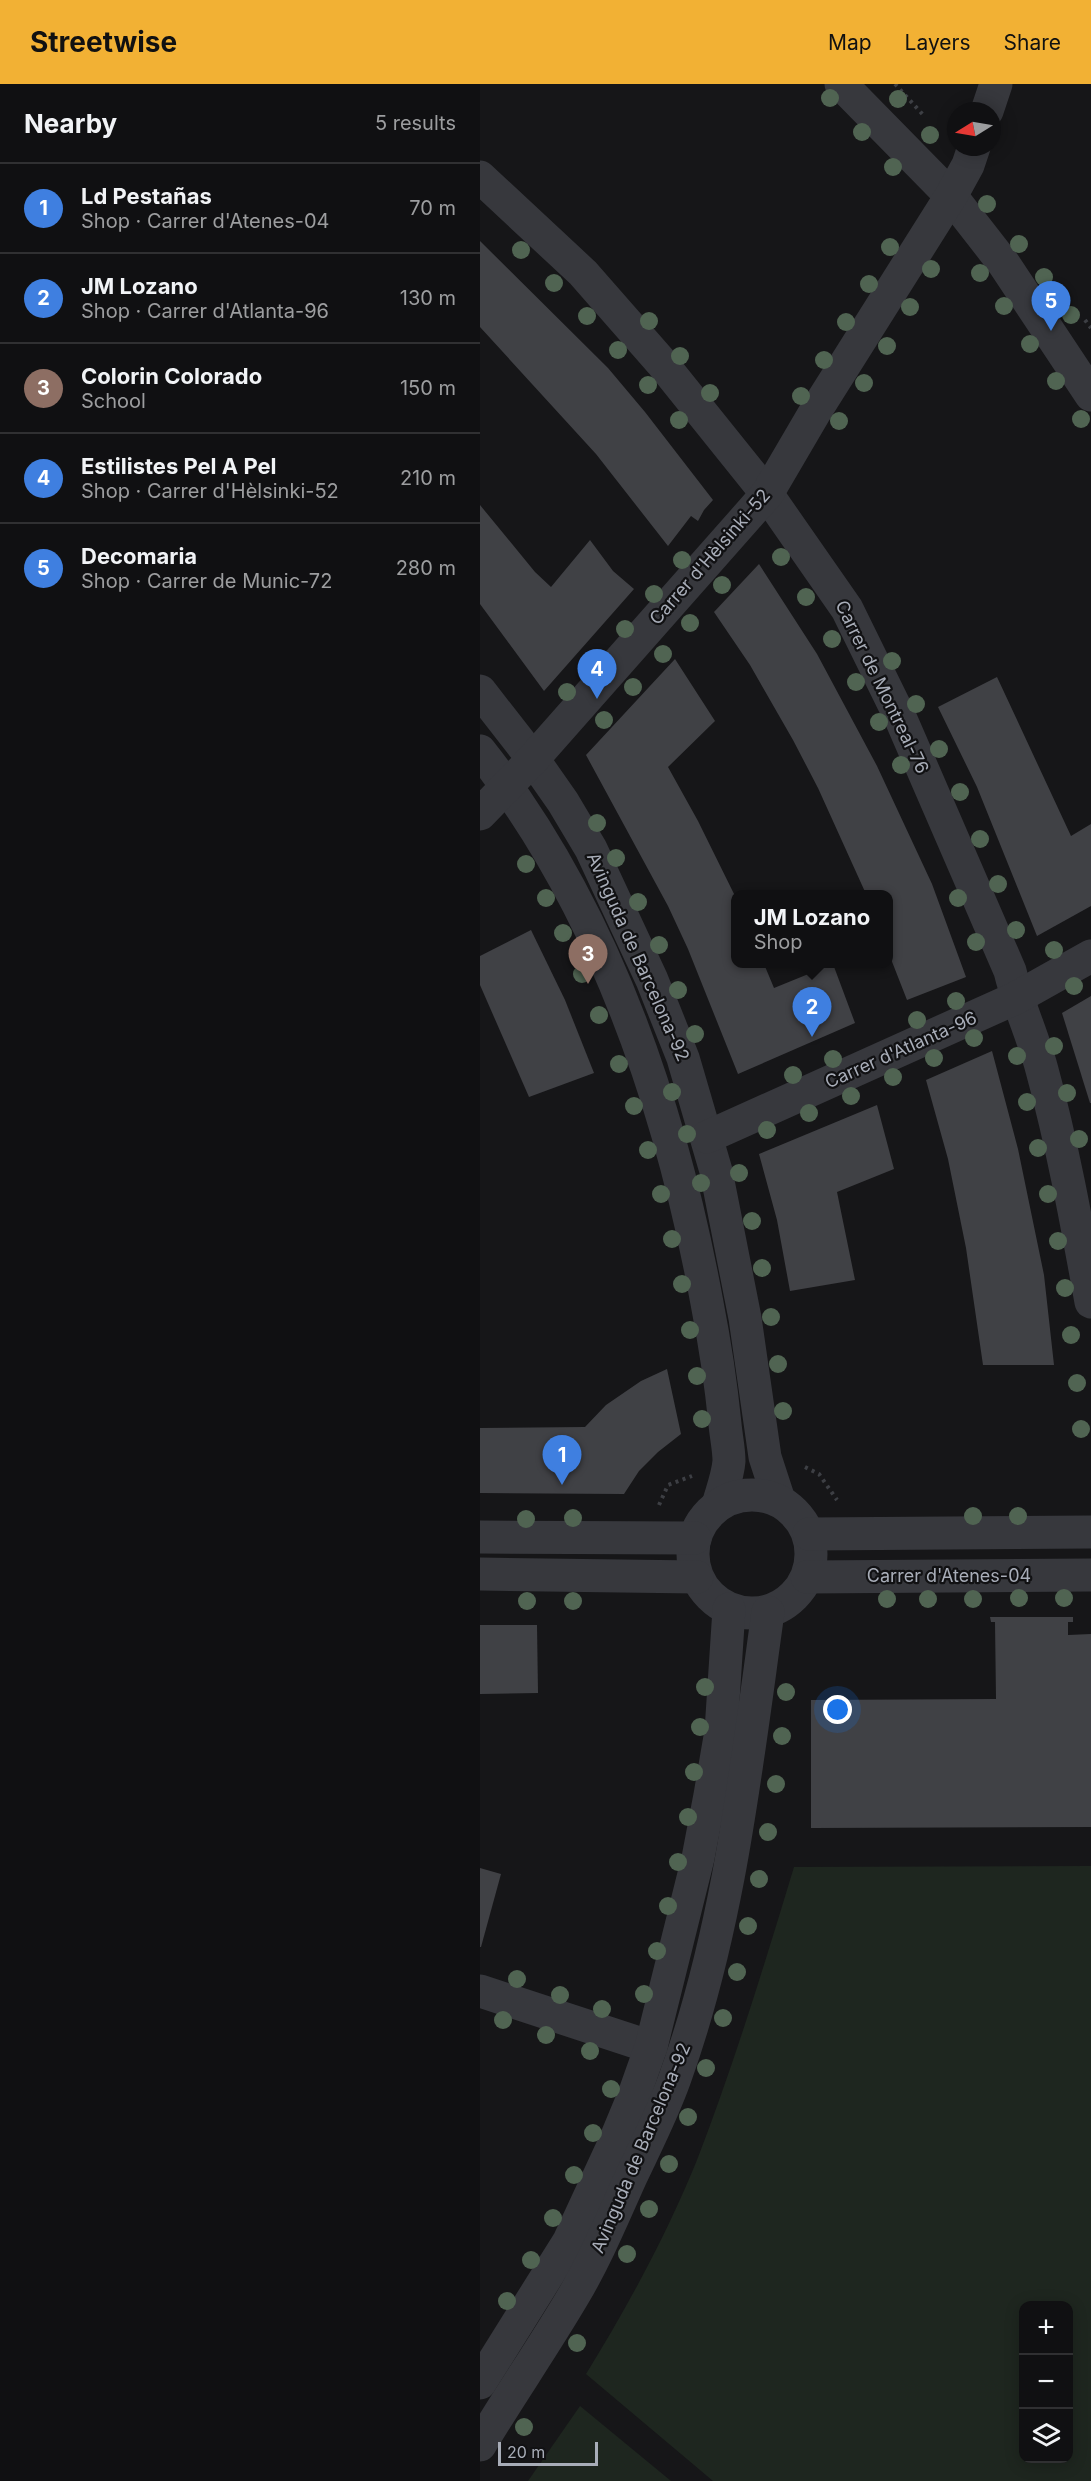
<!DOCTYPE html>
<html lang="en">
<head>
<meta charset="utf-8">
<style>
  body { margin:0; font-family:Inter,sans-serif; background:#19191b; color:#f1f3f6 }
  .controls { position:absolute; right:18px; bottom:18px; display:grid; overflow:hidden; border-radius:12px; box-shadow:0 3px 15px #0003 }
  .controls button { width:54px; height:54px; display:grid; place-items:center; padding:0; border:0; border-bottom:2px solid #303032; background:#101012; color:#f1f3f6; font:30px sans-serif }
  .compass { position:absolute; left:467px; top:18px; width:54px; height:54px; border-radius:50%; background:#101012; box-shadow:0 3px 15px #0003; rotate:259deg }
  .scale { position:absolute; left:18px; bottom:15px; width:100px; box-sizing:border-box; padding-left:6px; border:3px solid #a8adb8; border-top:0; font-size:16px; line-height:21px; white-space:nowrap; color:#a8adb8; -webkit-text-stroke:4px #111113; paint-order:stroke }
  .you { position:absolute; left:358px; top:1626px; width:21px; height:21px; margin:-15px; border:4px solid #fff; border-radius:50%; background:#1a73e8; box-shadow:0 0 0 9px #1a73e833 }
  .badge { display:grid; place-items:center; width:39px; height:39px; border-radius:50%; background:#f2b134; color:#fff; font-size:20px; font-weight:700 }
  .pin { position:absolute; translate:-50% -50px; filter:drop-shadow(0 2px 3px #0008) }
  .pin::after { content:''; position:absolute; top:32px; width:21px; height:18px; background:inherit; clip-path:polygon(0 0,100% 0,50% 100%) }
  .popup { position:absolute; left:251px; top:806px; width:162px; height:78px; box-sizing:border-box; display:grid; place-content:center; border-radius:12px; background:#101012; filter:drop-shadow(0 2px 4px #0005); font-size:20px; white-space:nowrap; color:#9c9d9f }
  .popup b { font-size:22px; color:#f1f3f6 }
  .popup::after { content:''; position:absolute; left:50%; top:100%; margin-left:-12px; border:12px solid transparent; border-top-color:#101012 }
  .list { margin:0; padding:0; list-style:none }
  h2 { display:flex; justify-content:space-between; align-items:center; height:78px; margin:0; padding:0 24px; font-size:26px }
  h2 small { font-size:20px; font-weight:400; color:#9c9d9f }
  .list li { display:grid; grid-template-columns:39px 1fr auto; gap:18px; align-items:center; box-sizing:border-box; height:90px; padding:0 24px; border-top:2px solid #303032 }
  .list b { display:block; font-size:22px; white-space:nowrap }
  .list p { margin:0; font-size:20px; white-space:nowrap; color:#9c9d9f }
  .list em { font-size:20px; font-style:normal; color:#9c9d9f }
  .icon { flex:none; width:33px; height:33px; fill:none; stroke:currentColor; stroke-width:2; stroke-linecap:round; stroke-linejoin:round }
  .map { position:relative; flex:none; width:611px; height:2397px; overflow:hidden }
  header { display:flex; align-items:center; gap:36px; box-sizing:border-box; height:84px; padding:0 30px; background:#f2b134; color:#111 }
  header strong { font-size:28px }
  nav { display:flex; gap:33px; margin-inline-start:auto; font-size:21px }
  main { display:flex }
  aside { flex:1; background:#101012 }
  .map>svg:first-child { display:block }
  .green { fill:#1e261f; fill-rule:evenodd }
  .building { fill:#404145 }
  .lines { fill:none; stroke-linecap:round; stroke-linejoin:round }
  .path { stroke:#3d3f44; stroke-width:4; stroke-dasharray:3 4.5; stroke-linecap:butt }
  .minor { stroke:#37383d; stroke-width:33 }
  .tree { fill:#506452 }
  .labels { text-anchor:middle; stroke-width:4.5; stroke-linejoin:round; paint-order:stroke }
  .street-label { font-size:18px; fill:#a8adb8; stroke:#111113 }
</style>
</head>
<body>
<header>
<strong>Streetwise</strong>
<nav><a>Map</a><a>Layers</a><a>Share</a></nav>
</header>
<main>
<aside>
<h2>Nearby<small>5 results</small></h2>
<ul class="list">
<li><span class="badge" style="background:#3f7fe0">1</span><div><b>Ld Pestañas</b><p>Shop · Carrer d'Atenes-04</p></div><em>70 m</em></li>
<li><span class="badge" style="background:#3f7fe0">2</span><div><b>JM Lozano</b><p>Shop · Carrer d'Atlanta-96</p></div><em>130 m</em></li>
<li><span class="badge" style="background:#8d6e63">3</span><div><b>Colorin Colorado</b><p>School</p></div><em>150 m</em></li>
<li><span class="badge" style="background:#3f7fe0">4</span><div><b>Estilistes Pel A Pel</b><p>Shop · Carrer d'Hèlsinki-52</p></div><em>210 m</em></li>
<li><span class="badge" style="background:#3f7fe0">5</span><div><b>Decomaria</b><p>Shop · Carrer de Munic-72</p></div><em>280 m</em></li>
</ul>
</aside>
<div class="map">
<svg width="611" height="2397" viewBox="0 0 611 2397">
  <rect width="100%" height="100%" fill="#161618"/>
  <!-- green -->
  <g class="green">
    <path d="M 611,1782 L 611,2397 L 233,2397 L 106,2290 C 148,2222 187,2150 217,2076 C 254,1980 284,1882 314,1783 ZM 544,2222 L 588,2222 L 588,2374 L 544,2374 Z"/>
    <path d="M 100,2322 L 191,2397 L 48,2397 Z"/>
  </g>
  <!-- building -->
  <g class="building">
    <path d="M 0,157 L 128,284 L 165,328 L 233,416 L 224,426 L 218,437 L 211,432 L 188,462 L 116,370 L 0,243 Z"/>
    <path d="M 0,421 L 55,488 L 71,503 L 110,456 L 133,487 L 154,505 L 64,607 L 0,520 Z"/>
    <path d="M 279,480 L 337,570 L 397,682 L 452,800 L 486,893 L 427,916 L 409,870 L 409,810 L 386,810 L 338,704 L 313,656 L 270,581 L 234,528 Z"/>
    <path d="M 195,575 L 235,637 L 188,683 L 218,737 L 256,814 L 256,880 L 284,880 L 294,904 L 353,880 L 375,939 L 258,990 L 208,865 L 188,822 L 106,671 Z"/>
    <path d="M 517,593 L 591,752 L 611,740 L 611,822 L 557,852 L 497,703 L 458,623 Z"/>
    <path d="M 51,846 L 85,916 L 114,989 L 49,1013 L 0,901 L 0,872 Z"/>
    <path d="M 611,912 L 611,1019 L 610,1019 L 582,929 Z"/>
    <path d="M 512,967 L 538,1065 L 564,1191 L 574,1281 L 503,1281 L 486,1164 L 468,1075 L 446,996 Z"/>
    <path d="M 397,1021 L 414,1085 L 357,1108 L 375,1196 L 310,1207 L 297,1136 L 279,1070 Z"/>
    <path d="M 187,1285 L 201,1350 L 178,1368 L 159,1387 L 144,1410 L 0,1409 L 0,1344 L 105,1343 L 126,1321 L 161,1297 Z"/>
    <path d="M 510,1533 L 593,1533 L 593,1538 L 588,1538 L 588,1551 L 611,1550 L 611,1743 L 331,1744 L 331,1616 L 516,1615 L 515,1538 L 511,1538 Z"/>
    <path d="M 0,1541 L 57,1541 L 58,1609 L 0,1610 Z"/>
    <path d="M 0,1784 L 21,1790 L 1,1863 L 0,1863 Z"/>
  </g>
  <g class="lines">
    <!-- path -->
    <g class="path">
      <path d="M 415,0 L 445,33"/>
      <path d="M 605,236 L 611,244"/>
      <path d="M 325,1383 L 339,1390 L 357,1416"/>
      <path d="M 179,1421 L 188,1401 L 212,1392"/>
    </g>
    <!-- minor -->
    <g class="minor">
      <path d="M 361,0 L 471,112 L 524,180 L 611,311"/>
      <path d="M 507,27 L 516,0"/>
      <path d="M 0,93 L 103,189 L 181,278 L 287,410 L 367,525 L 420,633 L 530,887 C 538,921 553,952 562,986 C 583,1063 597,1141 611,1218"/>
      <path d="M 0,607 L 53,675 L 83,718 L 111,765 L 172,896 L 203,974 L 236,1087 L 265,1234 L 285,1373 L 299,1416"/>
      <path d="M 0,667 C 125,825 191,1023 227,1219 C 235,1260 241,1300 245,1340 C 246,1352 249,1365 249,1377 C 248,1391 242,1407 238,1421"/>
      <path d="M 0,730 L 53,675 L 287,410 L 335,328 L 471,112 L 488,81 L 494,63"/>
      <path d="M 227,1053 L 536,914 L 611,872"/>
      <circle cx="272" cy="1470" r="59"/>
      <path d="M 329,1450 L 611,1448"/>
      <path d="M 0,1453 L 215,1454"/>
      <path d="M 0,1490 L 217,1493"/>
      <path d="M 327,1493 L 611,1491"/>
      <path d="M 0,1907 L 171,1963"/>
      <path d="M 0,2299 L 89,2157 L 132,2064 L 154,2011 L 171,1963 L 218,1774 L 230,1711 L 241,1647 L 249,1525"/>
      <path d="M 0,2361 C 30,2311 64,2262 94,2211 C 116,2174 133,2133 151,2093 C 166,2061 183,2028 195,1994 C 249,1844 266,1685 288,1528"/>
    </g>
  </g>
  <!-- trees -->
  <g class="tree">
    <circle cx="350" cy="14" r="9"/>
    <circle cx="418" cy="15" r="9"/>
    <circle cx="382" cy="48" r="9"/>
    <circle cx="450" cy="51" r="9"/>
    <circle cx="413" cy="83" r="9"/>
    <circle cx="507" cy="120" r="9"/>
    <circle cx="539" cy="160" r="9"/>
    <circle cx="410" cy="163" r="9"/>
    <circle cx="41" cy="166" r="9"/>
    <circle cx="451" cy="185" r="9"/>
    <circle cx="500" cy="189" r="9"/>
    <circle cx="564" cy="193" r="9"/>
    <circle cx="74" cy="199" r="9"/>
    <circle cx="389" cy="200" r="9"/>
    <circle cx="524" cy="222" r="9"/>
    <circle cx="430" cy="223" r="9"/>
    <circle cx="591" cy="231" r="9"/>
    <circle cx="107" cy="232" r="9"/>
    <circle cx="169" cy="237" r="9"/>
    <circle cx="366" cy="238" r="9"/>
    <circle cx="550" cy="260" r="9"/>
    <circle cx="407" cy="262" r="9"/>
    <circle cx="138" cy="266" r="9"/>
    <circle cx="200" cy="272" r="9"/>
    <circle cx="344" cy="276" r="9"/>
    <circle cx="576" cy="297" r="9"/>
    <circle cx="384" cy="299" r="9"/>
    <circle cx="168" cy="301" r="9"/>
    <circle cx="230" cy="309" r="9"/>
    <circle cx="321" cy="312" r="9"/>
    <circle cx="601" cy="335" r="9"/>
    <circle cx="199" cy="336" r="9"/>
    <circle cx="359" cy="337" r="9"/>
    <circle cx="301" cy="473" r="9"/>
    <circle cx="202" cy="476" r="9"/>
    <circle cx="242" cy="501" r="9"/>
    <circle cx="174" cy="510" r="9"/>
    <circle cx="326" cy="513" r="9"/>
    <circle cx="210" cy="539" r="9"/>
    <circle cx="145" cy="545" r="9"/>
    <circle cx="352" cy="555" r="9"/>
    <circle cx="183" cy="570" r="9"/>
    <circle cx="116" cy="576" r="9"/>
    <circle cx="412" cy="577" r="9"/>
    <circle cx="376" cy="598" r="9"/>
    <circle cx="153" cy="603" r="9"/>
    <circle cx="87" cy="608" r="9"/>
    <circle cx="436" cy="620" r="9"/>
    <circle cx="124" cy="636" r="9"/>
    <circle cx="399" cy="638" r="9"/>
    <circle cx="459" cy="665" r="9"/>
    <circle cx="421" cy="681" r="9"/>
    <circle cx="480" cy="708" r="9"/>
    <circle cx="117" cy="739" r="9"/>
    <circle cx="500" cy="755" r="9"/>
    <circle cx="136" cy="774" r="9"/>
    <circle cx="46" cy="780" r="9"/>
    <circle cx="518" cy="800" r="9"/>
    <circle cx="66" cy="814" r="9"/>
    <circle cx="478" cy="814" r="9"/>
    <circle cx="158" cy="818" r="9"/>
    <circle cx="536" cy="846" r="9"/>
    <circle cx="83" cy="849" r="9"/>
    <circle cx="496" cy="858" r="9"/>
    <circle cx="179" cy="861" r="9"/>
    <circle cx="574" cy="866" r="9"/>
    <circle cx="102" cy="890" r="9"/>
    <circle cx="594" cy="902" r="9"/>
    <circle cx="198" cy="906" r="9"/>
    <circle cx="476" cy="917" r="9"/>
    <circle cx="119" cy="931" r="9"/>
    <circle cx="437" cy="936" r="9"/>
    <circle cx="215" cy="950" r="9"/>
    <circle cx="494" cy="954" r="9"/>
    <circle cx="574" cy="962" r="9"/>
    <circle cx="537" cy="972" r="9"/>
    <circle cx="454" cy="974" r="9"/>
    <circle cx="353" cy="975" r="9"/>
    <circle cx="139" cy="980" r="9"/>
    <circle cx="313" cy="991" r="9"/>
    <circle cx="413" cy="993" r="9"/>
    <circle cx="192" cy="1008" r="9"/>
    <circle cx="587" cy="1009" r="9"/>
    <circle cx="371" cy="1012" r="9"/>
    <circle cx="547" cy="1018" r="9"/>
    <circle cx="154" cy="1022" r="9"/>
    <circle cx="329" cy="1029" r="9"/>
    <circle cx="287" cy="1046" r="9"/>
    <circle cx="207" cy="1050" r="9"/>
    <circle cx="599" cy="1055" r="9"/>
    <circle cx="558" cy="1064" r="9"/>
    <circle cx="168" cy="1066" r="9"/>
    <circle cx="259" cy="1089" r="9"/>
    <circle cx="221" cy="1099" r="9"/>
    <circle cx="181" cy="1110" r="9"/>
    <circle cx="568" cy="1110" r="9"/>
    <circle cx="272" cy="1137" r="9"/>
    <circle cx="192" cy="1155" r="9"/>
    <circle cx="578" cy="1157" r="9"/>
    <circle cx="282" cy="1184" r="9"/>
    <circle cx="202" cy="1200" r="9"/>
    <circle cx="585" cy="1204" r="9"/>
    <circle cx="291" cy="1233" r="9"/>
    <circle cx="210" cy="1246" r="9"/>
    <circle cx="591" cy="1251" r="9"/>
    <circle cx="298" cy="1280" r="9"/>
    <circle cx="217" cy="1292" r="9"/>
    <circle cx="597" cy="1299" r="9"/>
    <circle cx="303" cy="1327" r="9"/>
    <circle cx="222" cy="1335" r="9"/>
    <circle cx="601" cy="1345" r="9"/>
    <circle cx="493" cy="1432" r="9"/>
    <circle cx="538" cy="1432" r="9"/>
    <circle cx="93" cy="1434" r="9"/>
    <circle cx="46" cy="1435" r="9"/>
    <circle cx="539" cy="1514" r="9"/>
    <circle cx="584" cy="1514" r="9"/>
    <circle cx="407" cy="1515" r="9"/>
    <circle cx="448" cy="1515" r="9"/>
    <circle cx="493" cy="1515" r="9"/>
    <circle cx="47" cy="1517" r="9"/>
    <circle cx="93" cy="1517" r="9"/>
    <circle cx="225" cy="1603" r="9"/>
    <circle cx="306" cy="1608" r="9"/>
    <circle cx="220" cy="1643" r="9"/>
    <circle cx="302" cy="1652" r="9"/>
    <circle cx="214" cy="1688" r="9"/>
    <circle cx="296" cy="1700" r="9"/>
    <circle cx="208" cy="1733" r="9"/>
    <circle cx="288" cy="1748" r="9"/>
    <circle cx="198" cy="1778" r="9"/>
    <circle cx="279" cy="1795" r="9"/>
    <circle cx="188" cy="1822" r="9"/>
    <circle cx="268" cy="1842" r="9"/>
    <circle cx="177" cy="1867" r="9"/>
    <circle cx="257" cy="1888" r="9"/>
    <circle cx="37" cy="1895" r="9"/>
    <circle cx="164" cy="1910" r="9"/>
    <circle cx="80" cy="1911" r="9"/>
    <circle cx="122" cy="1925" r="9"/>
    <circle cx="243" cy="1934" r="9"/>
    <circle cx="23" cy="1936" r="9"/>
    <circle cx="66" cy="1951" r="9"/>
    <circle cx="110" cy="1967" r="9"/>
    <circle cx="226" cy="1984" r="9"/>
    <circle cx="131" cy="2005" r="9"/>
    <circle cx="208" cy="2033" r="9"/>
    <circle cx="113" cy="2049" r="9"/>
    <circle cx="189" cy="2080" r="9"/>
    <circle cx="94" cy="2091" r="9"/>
    <circle cx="169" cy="2125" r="9"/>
    <circle cx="73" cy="2134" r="9"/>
    <circle cx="147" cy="2170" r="9"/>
    <circle cx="51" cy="2176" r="9"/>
    <circle cx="27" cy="2217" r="9"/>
    <circle cx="97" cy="2259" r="9"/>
    <circle cx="44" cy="2343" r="9"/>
  </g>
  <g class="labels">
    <!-- street labels -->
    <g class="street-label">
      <text transform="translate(230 473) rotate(-49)" y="6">Carrer d'Hèlsinki-52</text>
      <text transform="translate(402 603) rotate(64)" y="6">Carrer de Montreal-76</text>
      <text transform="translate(158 873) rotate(66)" y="6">Avinguda de Barcelona-92</text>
      <text transform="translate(421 966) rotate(-24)" y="6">Carrer d'Atlanta-96</text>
      <text x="469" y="1498">Carrer d'Atenes-04</text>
      <text transform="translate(161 2064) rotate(-67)" y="6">Avinguda de Barcelona-92</text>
    </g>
  </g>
</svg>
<div class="controls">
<button>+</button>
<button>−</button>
<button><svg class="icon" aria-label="layers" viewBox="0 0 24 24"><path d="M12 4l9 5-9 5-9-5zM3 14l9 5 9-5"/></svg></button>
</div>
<svg class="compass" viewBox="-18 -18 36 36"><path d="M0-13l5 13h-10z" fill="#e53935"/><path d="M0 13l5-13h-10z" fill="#9c9d9f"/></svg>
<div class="scale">20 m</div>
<div class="you"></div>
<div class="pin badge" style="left:82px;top:1401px;background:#3f7fe0">1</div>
<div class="pin badge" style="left:332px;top:953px;background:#3f7fe0">2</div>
<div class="popup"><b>JM Lozano</b>Shop</div>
<div class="pin badge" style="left:108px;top:900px;background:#8d6e63">3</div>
<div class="pin badge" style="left:117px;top:615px;background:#3f7fe0">4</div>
<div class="pin badge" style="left:571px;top:247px;background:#3f7fe0">5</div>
</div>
</main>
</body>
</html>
